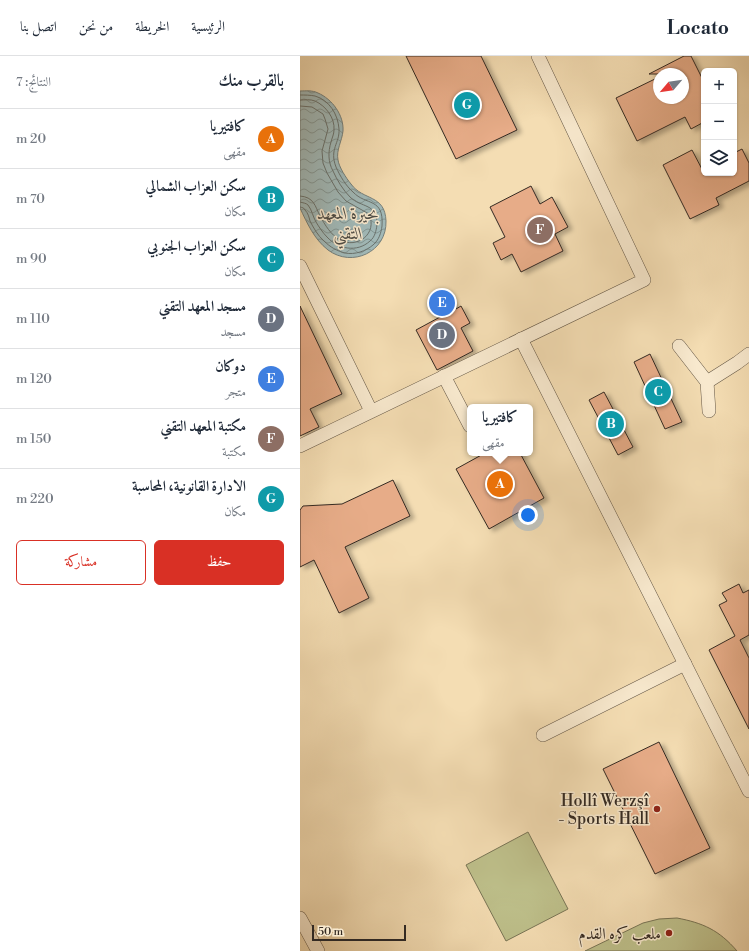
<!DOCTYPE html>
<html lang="ar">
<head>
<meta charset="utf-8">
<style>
  body { margin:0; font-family:"Libre Bodoni",Amiri,serif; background:#f6f6f7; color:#1f2937; direction:rtl }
  .controls { position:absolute; right:12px; top:12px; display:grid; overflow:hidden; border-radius:6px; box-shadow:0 1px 3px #0004 }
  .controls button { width:36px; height:36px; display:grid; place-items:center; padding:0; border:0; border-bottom:1px solid #e0e1e3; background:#fff; color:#1f2937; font:20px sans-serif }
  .compass { position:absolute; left:353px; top:12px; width:36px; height:36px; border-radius:50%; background:#fff; box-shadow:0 1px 3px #0004; rotate:241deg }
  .scale { position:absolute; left:12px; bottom:10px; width:94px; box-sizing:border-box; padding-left:4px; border:2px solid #342a22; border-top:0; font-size:11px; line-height:14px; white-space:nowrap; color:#342a22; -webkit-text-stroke:3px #f8e9ce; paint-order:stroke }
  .you { position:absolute; left:228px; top:459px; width:14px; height:14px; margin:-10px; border:3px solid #fff; border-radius:50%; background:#1a73e8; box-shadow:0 0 0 6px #1a73e833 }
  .badge { display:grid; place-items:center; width:26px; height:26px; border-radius:50%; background:#d93025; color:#fff; font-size:13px; font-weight:700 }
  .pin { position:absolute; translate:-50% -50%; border:2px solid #fff; box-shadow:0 1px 4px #0006 }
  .popup { position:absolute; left:167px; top:348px; width:66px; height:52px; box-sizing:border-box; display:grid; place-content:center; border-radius:6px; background:#fff; filter:drop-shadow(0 1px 3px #0005); font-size:13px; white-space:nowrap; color:#747a83 }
  .popup b { font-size:15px; color:#1f2937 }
  .popup::after { content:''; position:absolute; left:50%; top:100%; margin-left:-8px; border:8px solid transparent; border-top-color:#fff }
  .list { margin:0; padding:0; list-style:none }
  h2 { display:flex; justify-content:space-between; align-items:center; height:52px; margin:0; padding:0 16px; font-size:17px }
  h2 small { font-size:13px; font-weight:400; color:#747a83 }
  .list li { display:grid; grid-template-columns:26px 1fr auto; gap:12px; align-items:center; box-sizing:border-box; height:60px; padding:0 16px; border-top:1px solid #e0e1e3 }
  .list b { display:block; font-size:15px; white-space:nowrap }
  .list p { margin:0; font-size:13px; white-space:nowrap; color:#747a83 }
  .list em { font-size:13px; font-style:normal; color:#747a83 }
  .actions { display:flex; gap:8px; padding:12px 16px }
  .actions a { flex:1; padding:9px 0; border:1px solid #d93025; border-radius:6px; text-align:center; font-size:14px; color:#d93025 }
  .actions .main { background:#d93025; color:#fff }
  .icon { flex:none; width:22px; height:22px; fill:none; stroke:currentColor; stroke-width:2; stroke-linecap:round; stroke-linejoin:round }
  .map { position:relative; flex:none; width:449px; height:895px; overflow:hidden; direction:ltr }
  header { display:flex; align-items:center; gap:24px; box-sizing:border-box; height:56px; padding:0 20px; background:#fff; border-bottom:1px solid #e0e1e3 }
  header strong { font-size:19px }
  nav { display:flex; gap:22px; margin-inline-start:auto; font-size:14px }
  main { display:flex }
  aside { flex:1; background:#fff }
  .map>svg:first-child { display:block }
  .pitch { fill:#bec08b; stroke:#797556 }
  .water { fill:url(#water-waves); stroke:#75807c }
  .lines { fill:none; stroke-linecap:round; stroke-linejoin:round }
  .shore { stroke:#6a726d; stroke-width:1 }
  .building { fill:#e7ac88; stroke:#342a22; filter:url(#shadow) }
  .minor-casing { stroke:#645746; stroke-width:14 }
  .minor { stroke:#f8e9ce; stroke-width:13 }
  .poi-dot { fill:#8f2418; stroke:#f8e9ce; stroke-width:1.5 }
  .labels { text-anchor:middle; stroke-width:3; stroke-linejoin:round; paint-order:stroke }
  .poi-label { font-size:16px; fill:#342a22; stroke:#f8e9ce; text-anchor:end }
  .water-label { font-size:17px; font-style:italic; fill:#4f4e48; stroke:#f8e9ce }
</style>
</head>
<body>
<header>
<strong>Locato</strong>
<nav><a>الرئيسية</a><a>الخريطة</a><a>من نحن</a><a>اتصل بنا</a></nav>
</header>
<main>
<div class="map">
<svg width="449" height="895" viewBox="0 0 449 895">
  <defs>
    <pattern id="water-waves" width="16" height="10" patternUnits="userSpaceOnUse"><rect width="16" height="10" fill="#a1b9b8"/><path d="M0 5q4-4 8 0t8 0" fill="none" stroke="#849795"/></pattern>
    <filter id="shadow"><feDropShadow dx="4.5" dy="2.5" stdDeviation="2" flood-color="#0004"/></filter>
  </defs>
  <rect width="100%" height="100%" fill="#f4ddb3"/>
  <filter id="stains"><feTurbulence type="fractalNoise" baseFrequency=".005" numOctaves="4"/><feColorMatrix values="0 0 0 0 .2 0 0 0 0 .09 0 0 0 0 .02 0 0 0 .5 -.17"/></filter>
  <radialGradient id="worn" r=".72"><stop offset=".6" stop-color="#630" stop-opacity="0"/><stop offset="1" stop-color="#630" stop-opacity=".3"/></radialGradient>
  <!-- pitch -->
  <g class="pitch">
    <path d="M 228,776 L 268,853 L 206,885 L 166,809 Z"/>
    <path d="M 377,862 C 403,867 419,874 437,895 L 285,895 L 343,867 L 359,863 Z"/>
  </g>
  <!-- water -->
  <path class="water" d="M 0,35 C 6,35 12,34 18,37 C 32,43 44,59 43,75 C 42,85 36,94 38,104 C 39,111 46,122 51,128 C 63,145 85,138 86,165 C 87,196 52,212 28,194 C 14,183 7,167 0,152 Z"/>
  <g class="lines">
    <!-- shore -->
    <g class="shore">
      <path d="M 0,39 C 5,39 10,39 15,40 C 29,44 38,58 39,73 C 40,87 29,93 36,111 C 40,120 46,130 53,136 C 66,150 84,141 82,170 C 81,177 79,184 73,189 C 66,195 55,199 45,197 C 37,195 30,191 24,185 C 18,180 13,171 10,165 C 9,161 8,157 5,154 C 3,151 3,152 0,151"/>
      <path d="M 0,44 C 5,44 10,43 15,45 C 26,50 35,62 34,74 C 34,78 32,82 31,86 C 28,96 28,106 33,115 C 37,124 43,134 50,141 C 61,152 78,147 77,169 C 76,175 75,181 70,185 C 57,197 38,193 27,181 C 23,177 19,171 16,166 C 13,161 12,154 8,149 C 6,147 3,147 0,146"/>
      <path d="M 0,50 L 12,51 L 23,58 L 25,63 L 28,73 L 22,95 L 23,107 L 27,117 L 38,136 L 46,145 L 69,158 C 78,178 57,193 40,184 C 31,179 25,169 20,160 C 15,150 14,141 0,140"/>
    </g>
  </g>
  <!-- building -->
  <g class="building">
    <path d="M 106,0 L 181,0 L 217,74 L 156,103 Z"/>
    <path d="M 384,0 L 391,0 L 404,26 L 404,66 L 391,73 L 385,61 L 337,85 L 316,42 L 359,21 L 359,42 L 383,42 L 383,18 L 349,18 Z"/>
    <path d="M 442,93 L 449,107 L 449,125 L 416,142 L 419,149 L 390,163 L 363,109 L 392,94 L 404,117 L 434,117 L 434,97 Z"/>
    <path d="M 231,130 L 240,148 L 252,141 L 268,171 L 255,178 L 263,195 L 221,216 L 212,198 L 201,204 L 193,187 L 205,181 L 190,151 Z"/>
    <path d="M 146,236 L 156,253 L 161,250 L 170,267 L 161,272 L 173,295 L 137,314 L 116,274 L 140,261 L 130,245 Z"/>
    <path d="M 0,250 L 42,338 L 10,353 L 19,371 L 0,380 Z"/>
    <path d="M 350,298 L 382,366 L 365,373 L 334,306 Z"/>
    <path d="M 304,336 L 333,391 L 318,399 L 289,344 Z"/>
    <path d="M 185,397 L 220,397 L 244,442 L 189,473 L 156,413 Z"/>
    <path d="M 93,424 L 110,460 L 45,491 L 69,542 L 39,557 L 14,504 L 0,511 L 0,454 L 3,450 L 42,448 Z"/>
    <path d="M 439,528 L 443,537 L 449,534 L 449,579 L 440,584 L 449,602 L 449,673 L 409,594 L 435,580 L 419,549 L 427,545 L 422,537 Z"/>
    <path d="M 359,686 L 410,792 L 355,818 L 303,713 Z"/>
  </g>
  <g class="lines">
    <defs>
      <g id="minor">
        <path d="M 0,210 L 71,355"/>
        <path d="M 221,283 L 449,735"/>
        <path d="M 379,290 L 407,326 L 409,355"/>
        <path d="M 144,320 L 170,370"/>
        <path d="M 407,326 L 437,307 L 449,298"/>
        <path d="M 0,390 L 344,224 L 238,0"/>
        <path d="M 243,679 L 385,608"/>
        <path d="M 0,862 L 18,895"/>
      </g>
    </defs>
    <!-- minor casing -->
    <use href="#minor" class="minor-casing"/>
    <!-- minor -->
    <use href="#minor" class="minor"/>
  </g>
  <!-- markers -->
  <g class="poi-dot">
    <circle cx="357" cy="753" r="4"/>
    <circle cx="369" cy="877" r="4"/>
  </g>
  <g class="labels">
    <!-- poi labels -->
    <g class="poi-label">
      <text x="349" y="750">Hollî Werzşî<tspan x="349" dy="18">- Sports Hall</tspan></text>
      <text x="361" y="883">ملعب كره القدم</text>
    </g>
    <!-- water labels -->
    <g class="water-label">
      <text x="48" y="163">بحيرة المعهد<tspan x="48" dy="20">التقني</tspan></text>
    </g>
  </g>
  <rect width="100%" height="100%" filter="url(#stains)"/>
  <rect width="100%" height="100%" fill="url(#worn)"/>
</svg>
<div class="controls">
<button>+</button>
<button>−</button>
<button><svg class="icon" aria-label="layers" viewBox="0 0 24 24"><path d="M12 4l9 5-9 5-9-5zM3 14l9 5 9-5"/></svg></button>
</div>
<svg class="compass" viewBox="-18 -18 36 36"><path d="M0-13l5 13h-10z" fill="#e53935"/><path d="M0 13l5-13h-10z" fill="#747a83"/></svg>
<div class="scale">50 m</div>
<div class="you"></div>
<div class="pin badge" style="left:200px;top:428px;background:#e8710a">A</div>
<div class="popup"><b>کافتیریا</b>مقهى</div>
<div class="pin badge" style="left:311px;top:368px;background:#0f9aa8">B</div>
<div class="pin badge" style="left:358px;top:336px;background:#0f9aa8">C</div>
<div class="pin badge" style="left:142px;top:279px;background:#6b7280">D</div>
<div class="pin badge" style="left:142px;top:247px;background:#3f7fe0">E</div>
<div class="pin badge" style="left:240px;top:174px;background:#8d6e63">F</div>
<div class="pin badge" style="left:167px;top:49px;background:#0f9aa8">G</div>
</div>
<aside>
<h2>بالقرب منك<small>النتائج: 7</small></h2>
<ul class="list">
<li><span class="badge" style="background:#e8710a">A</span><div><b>کافتیریا</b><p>مقهى</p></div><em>20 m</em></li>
<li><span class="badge" style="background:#0f9aa8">B</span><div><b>سكن العزاب الشمالي</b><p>مكان</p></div><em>70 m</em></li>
<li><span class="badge" style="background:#0f9aa8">C</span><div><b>سكن العزاب الجنوبي</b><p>مكان</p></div><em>90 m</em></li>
<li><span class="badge" style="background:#6b7280">D</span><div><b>مسجد المعهد التقني</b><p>مسجد</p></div><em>110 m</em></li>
<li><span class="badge" style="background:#3f7fe0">E</span><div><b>دوکان</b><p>متجر</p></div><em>120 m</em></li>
<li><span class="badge" style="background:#8d6e63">F</span><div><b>مكتبة المعهد التقني</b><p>مكتبة</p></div><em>150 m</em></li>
<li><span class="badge" style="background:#0f9aa8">G</span><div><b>الادارة القانونية، المحاسبة</b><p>مكان</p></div><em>220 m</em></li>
</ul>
<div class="actions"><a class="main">حفظ</a><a>مشاركة</a></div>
</aside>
</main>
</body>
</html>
